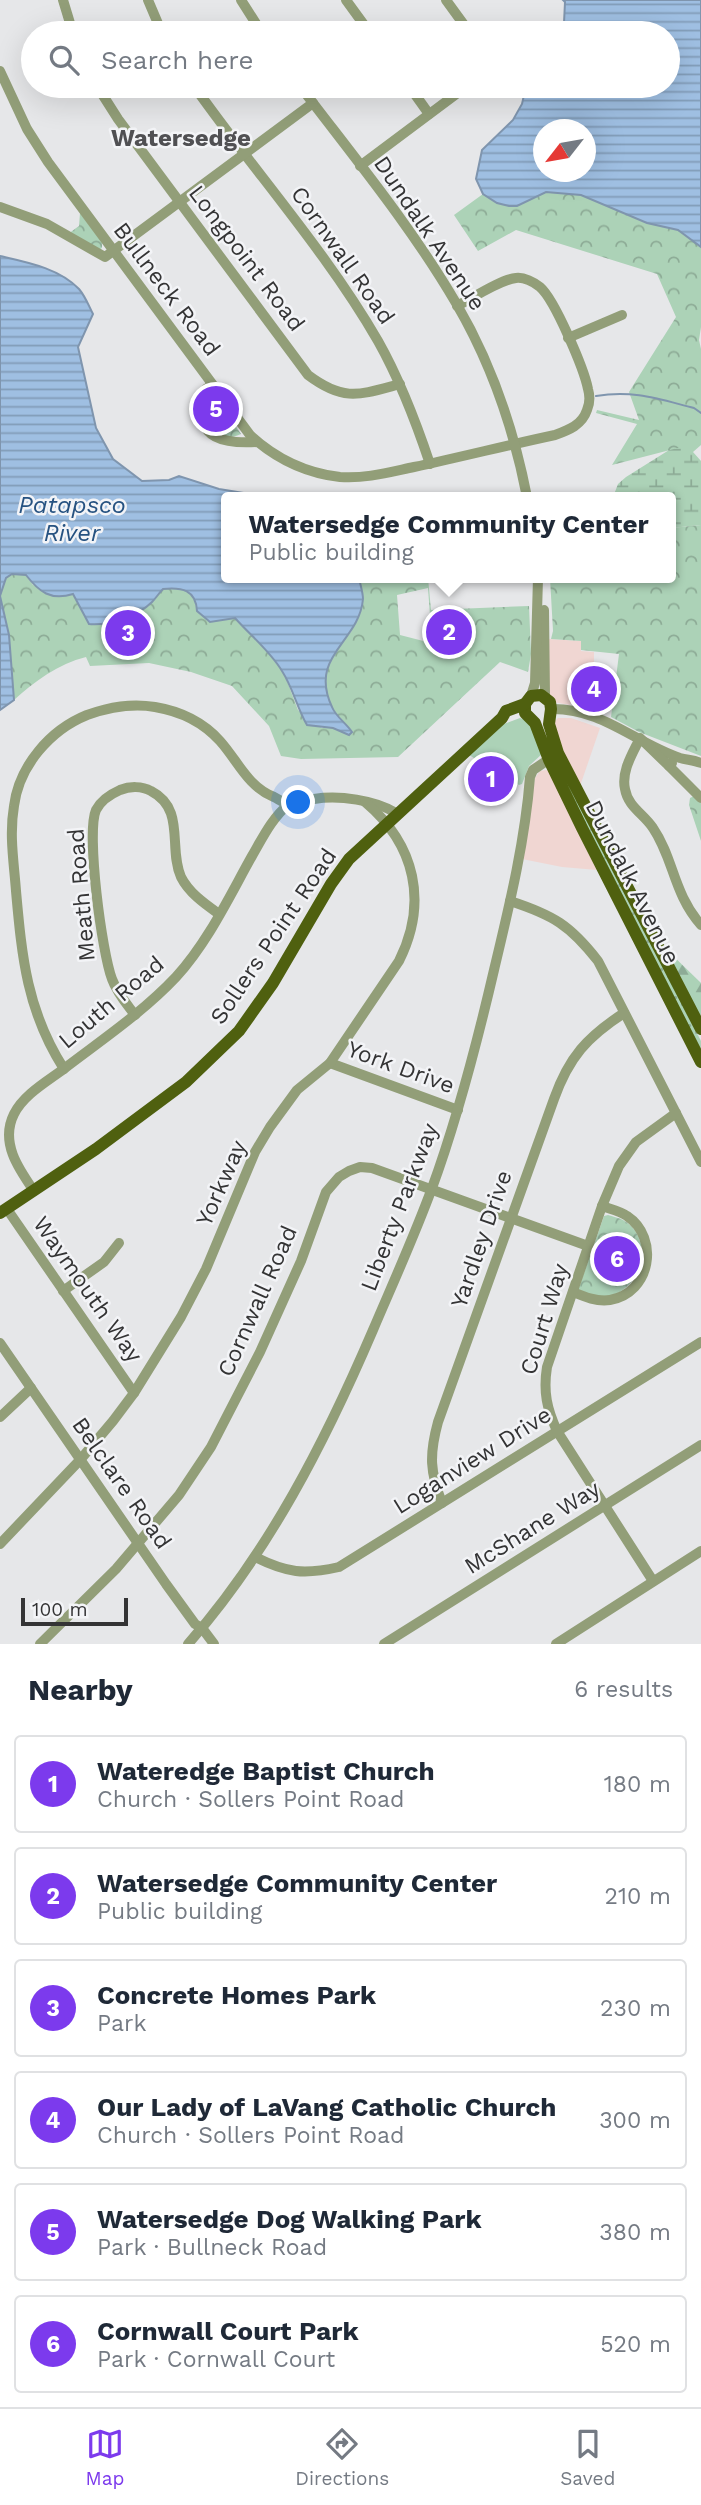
<!DOCTYPE html>
<html lang="en">
<head>
<meta charset="utf-8">
<style>
  body { margin:0; font-family:"Work Sans",sans-serif; background:#f6f6f7; color:#1f2937 }
  .compass { position:absolute; left:533px; top:119px; width:63px; height:63px; border-radius:50%; background:#fff; box-shadow:0 7px 28px #0002; rotate:239deg }
  .scale { position:absolute; left:21px; bottom:18px; width:107px; box-sizing:border-box; padding-left:7px; border:4px solid #343435; border-top:0; font-size:19px; line-height:24px; white-space:nowrap; color:#343435; -webkit-text-stroke:5px #f3f4f7; paint-order:stroke }
  .you { position:absolute; left:299px; top:803px; width:24px; height:24px; margin:-18px; border:5px solid #fff; border-radius:50%; background:#1a73e8; box-shadow:0 0 0 10px #1a73e833 }
  .badge { display:grid; place-items:center; width:46px; height:46px; border-radius:50%; background:#7c3aed; color:#fff; font-size:23px; font-weight:700 }
  .pin { position:absolute; translate:-50% -50%; border:4px solid #fff; box-shadow:0 2px 7px #0006 }
  .popup { position:absolute; left:221px; top:492px; width:455px; height:91px; box-sizing:border-box; display:grid; place-content:center; border-radius:7px; background:#fff; filter:drop-shadow(0 2px 5px #0005); font-size:23px; white-space:nowrap; color:#747a83 }
  .popup b { font-size:26px; color:#1f2937 }
  .popup::after { content:''; position:absolute; left:50%; top:100%; margin-left:-14px; border:14px solid transparent; border-top-color:#fff }
  .list { margin:0; padding:0; list-style:none }
  h2 { display:flex; justify-content:space-between; align-items:center; height:91px; margin:0; padding:0 28px; font-size:30px }
  h2 small { font-size:23px; font-weight:400; color:#747a83 }
  .list li { display:grid; grid-template-columns:46px 1fr auto; gap:21px; align-items:center; box-sizing:border-box; height:98px; margin:0 14px 14px; padding:0 14px; border:2px solid #e0e1e3; border-radius:7px }
  .list b { display:block; font-size:26px; white-space:nowrap }
  .list p { margin:0; font-size:23px; white-space:nowrap; color:#747a83 }
  .list em { font-size:23px; font-style:normal; color:#747a83 }
  .icon { flex:none; width:38px; height:38px; fill:none; stroke:currentColor; stroke-width:2; stroke-linecap:round; stroke-linejoin:round }
  .map { position:relative; flex:none; width:701px; height:1644px; overflow:hidden }
  .search { position:absolute; background:#fff; box-shadow:0 7px 28px #0002; left:21px; right:21px; top:21px; height:77px; display:flex; align-items:center; gap:18px; box-sizing:border-box; padding:0 24px; border-radius:38px; color:#747a83; font-size:26px }
  .sheet { height:763px; background:#fff }
  nav { display:flex; justify-content:space-around; align-items:center; box-sizing:border-box; height:98px; border-top:2px solid #e0e1e3; background:#fff; font-size:19px; color:#747a83 }
  nav a { display:grid; justify-items:center; gap:4px }
  nav .on { color:#7c3aed }
  .map>svg:first-child { display:block }
  .commercial { fill:#f0d6d2 }
  .grass { fill:#acd2b7 }
  .forest { fill:url(#forest-firs) }
  .wetland { fill:url(#wetland-marsh) }
  .park { fill:url(#park-crowns); fill-rule:evenodd }
  .garden { fill:url(#garden-dots) }
  .water { fill:url(#water-rules); stroke:#7f95ae; stroke-width:2; fill-rule:evenodd }
  .lines { fill:none; stroke-linecap:round; stroke-linejoin:round }
  .stream { stroke:#7f95ae; stroke-width:2 }
  .minor { stroke:#929e78; stroke-width:10 }
  .major { stroke:#4f600f; stroke-width:12 }
  .labels { text-anchor:middle; stroke-width:5; stroke-linejoin:round; paint-order:stroke }
  .street-label { font-size:23px; fill:#343435; stroke:#f3f4f7 }
  .neighbourhood-label { font-size:24px; font-weight:bold; fill:#505053; stroke:#f3f4f7 }
  .water-label { font-size:24px; font-style:italic; fill:#265281; stroke:#f3f4f7 }
</style>
</head>
<body>
<div class="map">
<svg width="701" height="1644" viewBox="0 0 701 1644">
  <defs>
    <pattern id="forest-firs" width="22" height="20" patternUnits="userSpaceOnUse" patternTransform="scale(1.75)"><rect width="22" height="20" fill="#acd2b7"/><path d="M5 1l3.5 6h-7zM16 11l3.5 6h-7z" fill="#8dab96"/></pattern>
    <pattern id="wetland-marsh" width="20" height="14" patternUnits="userSpaceOnUse" patternTransform="scale(1.75)"><rect width="20" height="14" fill="#acd2b7"/><path d="M1 5h8M5 5V1M11 12h8M15 12V8" fill="none" stroke="#8dab96"/></pattern>
    <pattern id="park-crowns" width="20" height="18" patternUnits="userSpaceOnUse" patternTransform="scale(1.75)"><rect width="20" height="18" fill="#acd2b7"/><path d="M2 6a3 3 0 1 1 6 0M12 15a3 3 0 1 1 6 0" fill="none" stroke="#8dab96"/></pattern>
    <pattern id="garden-dots" width="8" height="8" patternUnits="userSpaceOnUse" patternTransform="scale(1.75)"><rect width="8" height="8" fill="#acd2b7"/><path d="M2 2h.1M6 6h.1" fill="none" stroke="#8dab96" stroke-width="1.8" stroke-linecap="round"/></pattern>
    <pattern id="water-rules" width="6" height="5" patternUnits="userSpaceOnUse" patternTransform="scale(1.75)"><rect width="6" height="5" fill="#9fbfe2"/><path d="M0 2.5h6" fill="none" stroke="#829cb8"/></pattern>
  </defs>
  <rect width="100%" height="100%" fill="#e6e7e9"/>
  <!-- commercial -->
  <g class="commercial">
    <path d="M 549,639 L 581,641 L 581,651 L 594,652 L 594,676 L 587,676 L 587,680 L 580,680 L 570,705 L 553,702 L 546,687 Z"/>
    <path d="M 558,718 L 571,718 L 600,728 L 579,789 L 552,724 Z"/>
    <path d="M 546,770 L 550,772 L 597,870 L 562,867 L 522,859 L 535,778 L 540,771 Z"/>
  </g>
  <!-- grass -->
  <path class="grass" d="M 520,718 L 530,722 L 542,754 L 529,766 L 522,784 L 519,785 L 469,755 L 501,725 Z"/>
  <!-- forest -->
  <path class="forest" d="M 665,948 L 701,983 L 701,1020 Z"/>
  <!-- wetland -->
  <path class="wetland" d="M 701,430 L 701,445 L 693,452 L 701,461 L 701,525 L 671,528 L 671,497 L 613,497 L 618,484 L 626,477 Z"/>
  <!-- park -->
  <g class="park">
    <path d="M 546,192 L 581,195 L 647,223 L 678,230 L 701,247 L 701,327 L 699,340 L 701,349 L 701,442 L 612,465 L 637,424 L 596,413 L 597,410 L 639,420 L 629,392 L 676,317 L 657,274 L 516,230 L 478,251 L 454,215 L 483,194 C 515,213 515,204 546,192 Z"/>
    <path d="M 80,213 L 102,242 L 102,248 L 98,250 L 68,234 L 79,226 Z"/>
    <path d="M 212,397 L 216,398 L 241,434 C 212,447 208,420 209,399 Z"/>
    <path d="M 701,525 L 701,756 L 639,732 L 611,717 L 619,654 L 581,650 L 581,641 L 551,639 L 553,631 L 550,578 L 671,578 L 671,528 Z"/>
    <path d="M 12,574 L 26,575 L 33,585 L 73,594 L 81,607 L 151,603 L 163,588 C 182,588 196,590 197,611 L 210,622 L 235,618 L 269,652 L 284,673 L 298,710 L 322,728 L 333,728 L 349,735 L 352,732 L 333,711 L 328,697 L 324,675 L 340,644 L 351,632 L 363,596 L 359,578 L 428,578 L 431,610 L 529,606 L 531,654 L 528,672 L 500,662 L 398,757 L 301,759 L 281,756 L 269,726 L 232,686 L 191,672 L 149,663 L 90,666 L 86,657 C 58,664 35,681 14,700 L 9,635 L 0,596 L 6,578 ZM 428,588 L 432,643 L 431,643 L 400,635 L 397,595 Z"/>
    <path d="M 694,796 L 701,803 L 701,841 L 689,805 L 690,798 Z"/>
    <path d="M 608,1215 C 612,1216 619,1218 623,1220 C 665,1244 631,1319 578,1290 L 604,1216 Z"/>
  </g>
  <!-- garden -->
  <path class="garden" d="M 558,762 L 701,1041 L 701,1052 L 555,764 Z"/>
  <!-- water -->
  <g class="water">
    <path d="M 563,0 L 701,0 L 701,247 L 678,230 L 647,223 L 581,195 L 546,192 L 517,206 L 509,206 L 497,203 L 483,194 L 476,179 L 482,150 L 513,120 L 522,104 L 526,86 L 668,86 L 668,33 L 560,33 L 564,23 L 565,2 ZM 544,130 L 586,130 L 586,172 L 544,172 Z"/>
    <path d="M 0,256 C 26,262 59,268 79,289 C 85,296 89,306 93,314 L 78,347 L 96,428 L 113,459 L 142,481 L 169,480 L 179,476 L 219,489 L 268,497 L 227,497 L 227,578 L 359,578 C 360,584 363,592 363,599 C 359,643 308,655 332,707 C 336,717 346,723 352,732 L 349,735 L 333,728 L 307,725 C 297,708 293,688 282,671 C 270,651 251,636 235,618 L 210,622 L 197,611 C 196,590 182,587 163,589 C 159,593 156,598 152,602 C 138,616 109,626 89,624 L 73,594 C 51,601 39,592 26,575 L 12,574 L 6,578 L 0,596 L 9,635 L 14,700 L 0,710 Z"/>
  </g>
  <g class="lines">
    <!-- stream -->
    <path class="stream" d="M 596,396 C 634,390 658,399 694,408 L 701,413"/>
    <!-- minor -->
    <g class="minor">
      <path d="M 63,0 L 73,33"/>
      <path d="M 148,0 L 162,33"/>
      <path d="M 241,0 L 262,33"/>
      <path d="M 346,0 L 370,33"/>
      <path d="M 446,0 L 470,33"/>
      <path d="M 0,71 L 27,129 L 48,162 L 250,435 C 275,458 306,473 340,477 C 365,479 390,472 414,467 C 461,457 508,445 555,435 C 569,430 582,425 587,410 C 590,403 590,396 588,389 C 584,369 555,300 540,287 C 534,282 524,277 516,278 C 499,280 473,298 457,306"/>
      <path d="M 97,86 L 118,119 L 308,375 C 344,402 359,395 400,384"/>
      <path d="M 194,86 C 254,171 326,251 378,341 C 400,380 416,422 430,464"/>
      <path d="M 300,86 C 353,156 411,226 456,303 C 490,361 514,430 527,497"/>
      <path d="M 409,86 L 429,114"/>
      <path d="M 360,166 L 467,86"/>
      <path d="M 0,207 L 47,224 L 105,257 L 313,103"/>
      <path d="M 568,338 L 622,315"/>
      <path d="M 212,385 L 206,389 C 205,399 202,412 204,422 C 208,443 241,443 257,442"/>
      <path d="M 544,610 L 545,696"/>
      <path d="M 531,696 L 535,683 L 538,578"/>
      <path d="M 551,709 C 602,708 635,743 680,758 C 687,760 694,760 701,763"/>
      <path d="M 672,763 L 669,766 L 701,798"/>
      <path d="M 669,766 L 640,738 C 633,753 621,771 625,789 C 628,807 644,814 653,828 C 674,859 673,893 701,925"/>
      <path d="M 510,901 C 553,915 570,925 598,961 L 701,1162"/>
      <path d="M 135,1015 C 126,1003 117,993 112,979 C 102,953 86,833 96,810 C 101,800 111,794 120,790 C 130,786 142,786 151,791 C 186,809 168,848 181,877 C 189,893 205,904 219,914"/>
      <path d="M 330,1063 L 458,1110"/>
      <path d="M 64,1069 C 27,1011 22,958 16,891 C 14,863 9,835 14,806 C 19,766 50,730 87,715 C 110,707 131,703 155,707 C 179,711 203,722 220,741 C 238,761 247,786 274,797 C 278,799 284,803 288,804 C 296,805 306,800 314,799 C 339,795 375,800 396,813"/>
      <path d="M 34,1191 C 18,1168 0,1142 14,1114 C 24,1094 48,1081 65,1068 C 103,1039 143,1012 176,977 C 208,942 229,897 252,856 C 263,837 272,818 289,804"/>
      <path d="M 7,1209 L 134,1393"/>
      <path d="M 63,1291 L 104,1262 L 119,1243"/>
      <path d="M 573,1292 C 585,1297 597,1302 610,1300 C 651,1293 660,1238 627,1216 C 620,1211 610,1209 602,1206"/>
      <path d="M 0,1343 L 166,1584 L 195,1624 L 202,1628 L 214,1644"/>
      <path d="M 0,1417 L 31,1388"/>
      <path d="M 442,1503 C 430,1472 429,1455 438,1422 L 554,1099 C 569,1057 587,1037 624,1013"/>
      <path d="M 0,1544 L 80,1460 L 113,1421 L 134,1393 L 181,1317 L 206,1269 L 255,1152 L 270,1127 L 297,1090 L 330,1063 L 399,961 C 428,903 416,845 365,802"/>
      <path d="M 255,1557 C 287,1573 304,1575 339,1567 L 701,1342"/>
      <path d="M 653,1581 L 557,1431 C 547,1409 543,1392 547,1367 L 602,1206 L 619,1166 L 636,1142 L 676,1113"/>
      <path d="M 40,1644 L 116,1569 L 179,1495 L 211,1447 L 260,1352 L 301,1261 L 326,1192 L 339,1177 L 349,1171 L 360,1167 L 372,1168 L 588,1246"/>
      <path d="M 188,1644 C 269,1552 325,1442 373,1330 C 393,1283 414,1237 432,1188 C 458,1117 477,1043 494,970 C 509,907 525,842 530,777 L 533,770 L 555,755"/>
      <path d="M 384,1644 L 701,1445"/>
      <path d="M 556,1644 L 701,1551"/>
    </g>
    <!-- major -->
    <g class="major">
      <path d="M 701,1029 L 558,753 L 549,724 L 551,709 L 550,702 L 541,695 L 531,696 L 525,704 L 525,713 L 535,723 L 549,760 L 582,828 L 701,1062"/>
      <path d="M 0,1213 L 96,1149 L 186,1082 L 239,1031 L 273,983 L 331,884 L 349,859 L 502,718 L 506,711 L 525,704"/>
    </g>
  </g>
  <g class="labels">
    <!-- street labels -->
    <g class="street-label">
      <text transform="translate(430 233) rotate(56)" y="8">Dundalk Avenue</text>
      <text transform="translate(343 255) rotate(55)" y="8">Cornwall Road</text>
      <text transform="translate(247 258) rotate(53)" y="8">Longpoint Road</text>
      <text transform="translate(167 289) rotate(53)" y="8">Bullneck Road</text>
      <text transform="translate(633 882) rotate(63)" y="8">Dundalk Avenue</text>
      <text transform="translate(81 895) rotate(-95)" y="8">Meath Road</text>
      <text transform="translate(273 936) rotate(-56)" y="8">Sollers Point Road</text>
      <text transform="translate(111 1002) rotate(-40)" y="8">Louth Road</text>
      <text transform="translate(401 1067) rotate(20)" y="8">York Drive</text>
      <text transform="translate(221 1183) rotate(-66)" y="8">Yorkway</text>
      <text transform="translate(399 1207) rotate(-69)" y="8">Liberty Parkway</text>
      <text transform="translate(481 1239) rotate(-71)" y="8">Yardley Drive</text>
      <text transform="translate(88 1289) rotate(55)" y="8">Waymouth Way</text>
      <text transform="translate(257 1301) rotate(-66)" y="8">Cornwall Road</text>
      <text transform="translate(544 1319) rotate(-73)" y="8">Court Way</text>
      <text transform="translate(472 1460) rotate(-32)" y="8">Loganview Drive</text>
      <text transform="translate(122 1483) rotate(55)" y="8">Belclare Road</text>
      <text transform="translate(532 1527) rotate(-32)" y="8">McShane Way</text>
    </g>
    <!-- neighbourhood labels -->
    <g class="neighbourhood-label">
      <text x="181" y="146">Watersedge</text>
    </g>
    <!-- water labels -->
    <g class="water-label">
      <text x="72" y="513">Patapsco<tspan x="72" dy="28">River</tspan></text>
    </g>
  </g>
</svg>
<svg class="compass" viewBox="-18 -18 36 36"><path d="M0-13l5 13h-10z" fill="#e53935"/><path d="M0 13l5-13h-10z" fill="#747a83"/></svg>
<div class="scale">100 m</div>
<div class="you"></div>
<div class="pin badge" style="left:491px;top:779px">1</div>
<div class="pin badge" style="left:449px;top:632px">2</div>
<div class="popup"><b>Watersedge Community Center</b>Public building</div>
<div class="pin badge" style="left:128px;top:633px">3</div>
<div class="pin badge" style="left:594px;top:689px">4</div>
<div class="pin badge" style="left:216px;top:409px">5</div>
<div class="pin badge" style="left:617px;top:1259px">6</div>
<div class="search"><svg class="icon" aria-label="search" viewBox="0 0 24 24"><circle cx="10" cy="10" r="6"/><path d="M15 15l6 6"/></svg>Search here</div>
</div>
<section class="sheet">
<h2>Nearby<small>6 results</small></h2>
<ul class="list">
<li><span class="badge">1</span><div><b>Wateredge Baptist Church</b><p>Church · Sollers Point Road</p></div><em>180 m</em></li>
<li><span class="badge">2</span><div><b>Watersedge Community Center</b><p>Public building</p></div><em>210 m</em></li>
<li><span class="badge">3</span><div><b>Concrete Homes Park</b><p>Park</p></div><em>230 m</em></li>
<li><span class="badge">4</span><div><b>Our Lady of LaVang Catholic Church</b><p>Church · Sollers Point Road</p></div><em>300 m</em></li>
<li><span class="badge">5</span><div><b>Watersedge Dog Walking Park</b><p>Park · Bullneck Road</p></div><em>380 m</em></li>
<li><span class="badge">6</span><div><b>Cornwall Court Park</b><p>Park · Cornwall Court</p></div><em>520 m</em></li>
</ul>
</section>
<nav>
<a class="on"><svg class="icon" aria-label="map" viewBox="0 0 24 24"><path d="M3 6l6-2 6 2 6-2v14l-6 2-6-2-6 2zM9 4v14M15 6v14"/></svg>Map</a>
<a><svg class="icon" aria-label="directions" viewBox="0 0 24 24"><path d="M12 3l9 9-9 9-9-9zM9 14v-3h6M13 9l2 2-2 2"/></svg>Directions</a>
<a><svg class="icon" aria-label="saved" viewBox="0 0 24 24"><path d="M7 4h10v16l-5-4-5 4z"/></svg>Saved</a>
</nav>
</body>
</html>
